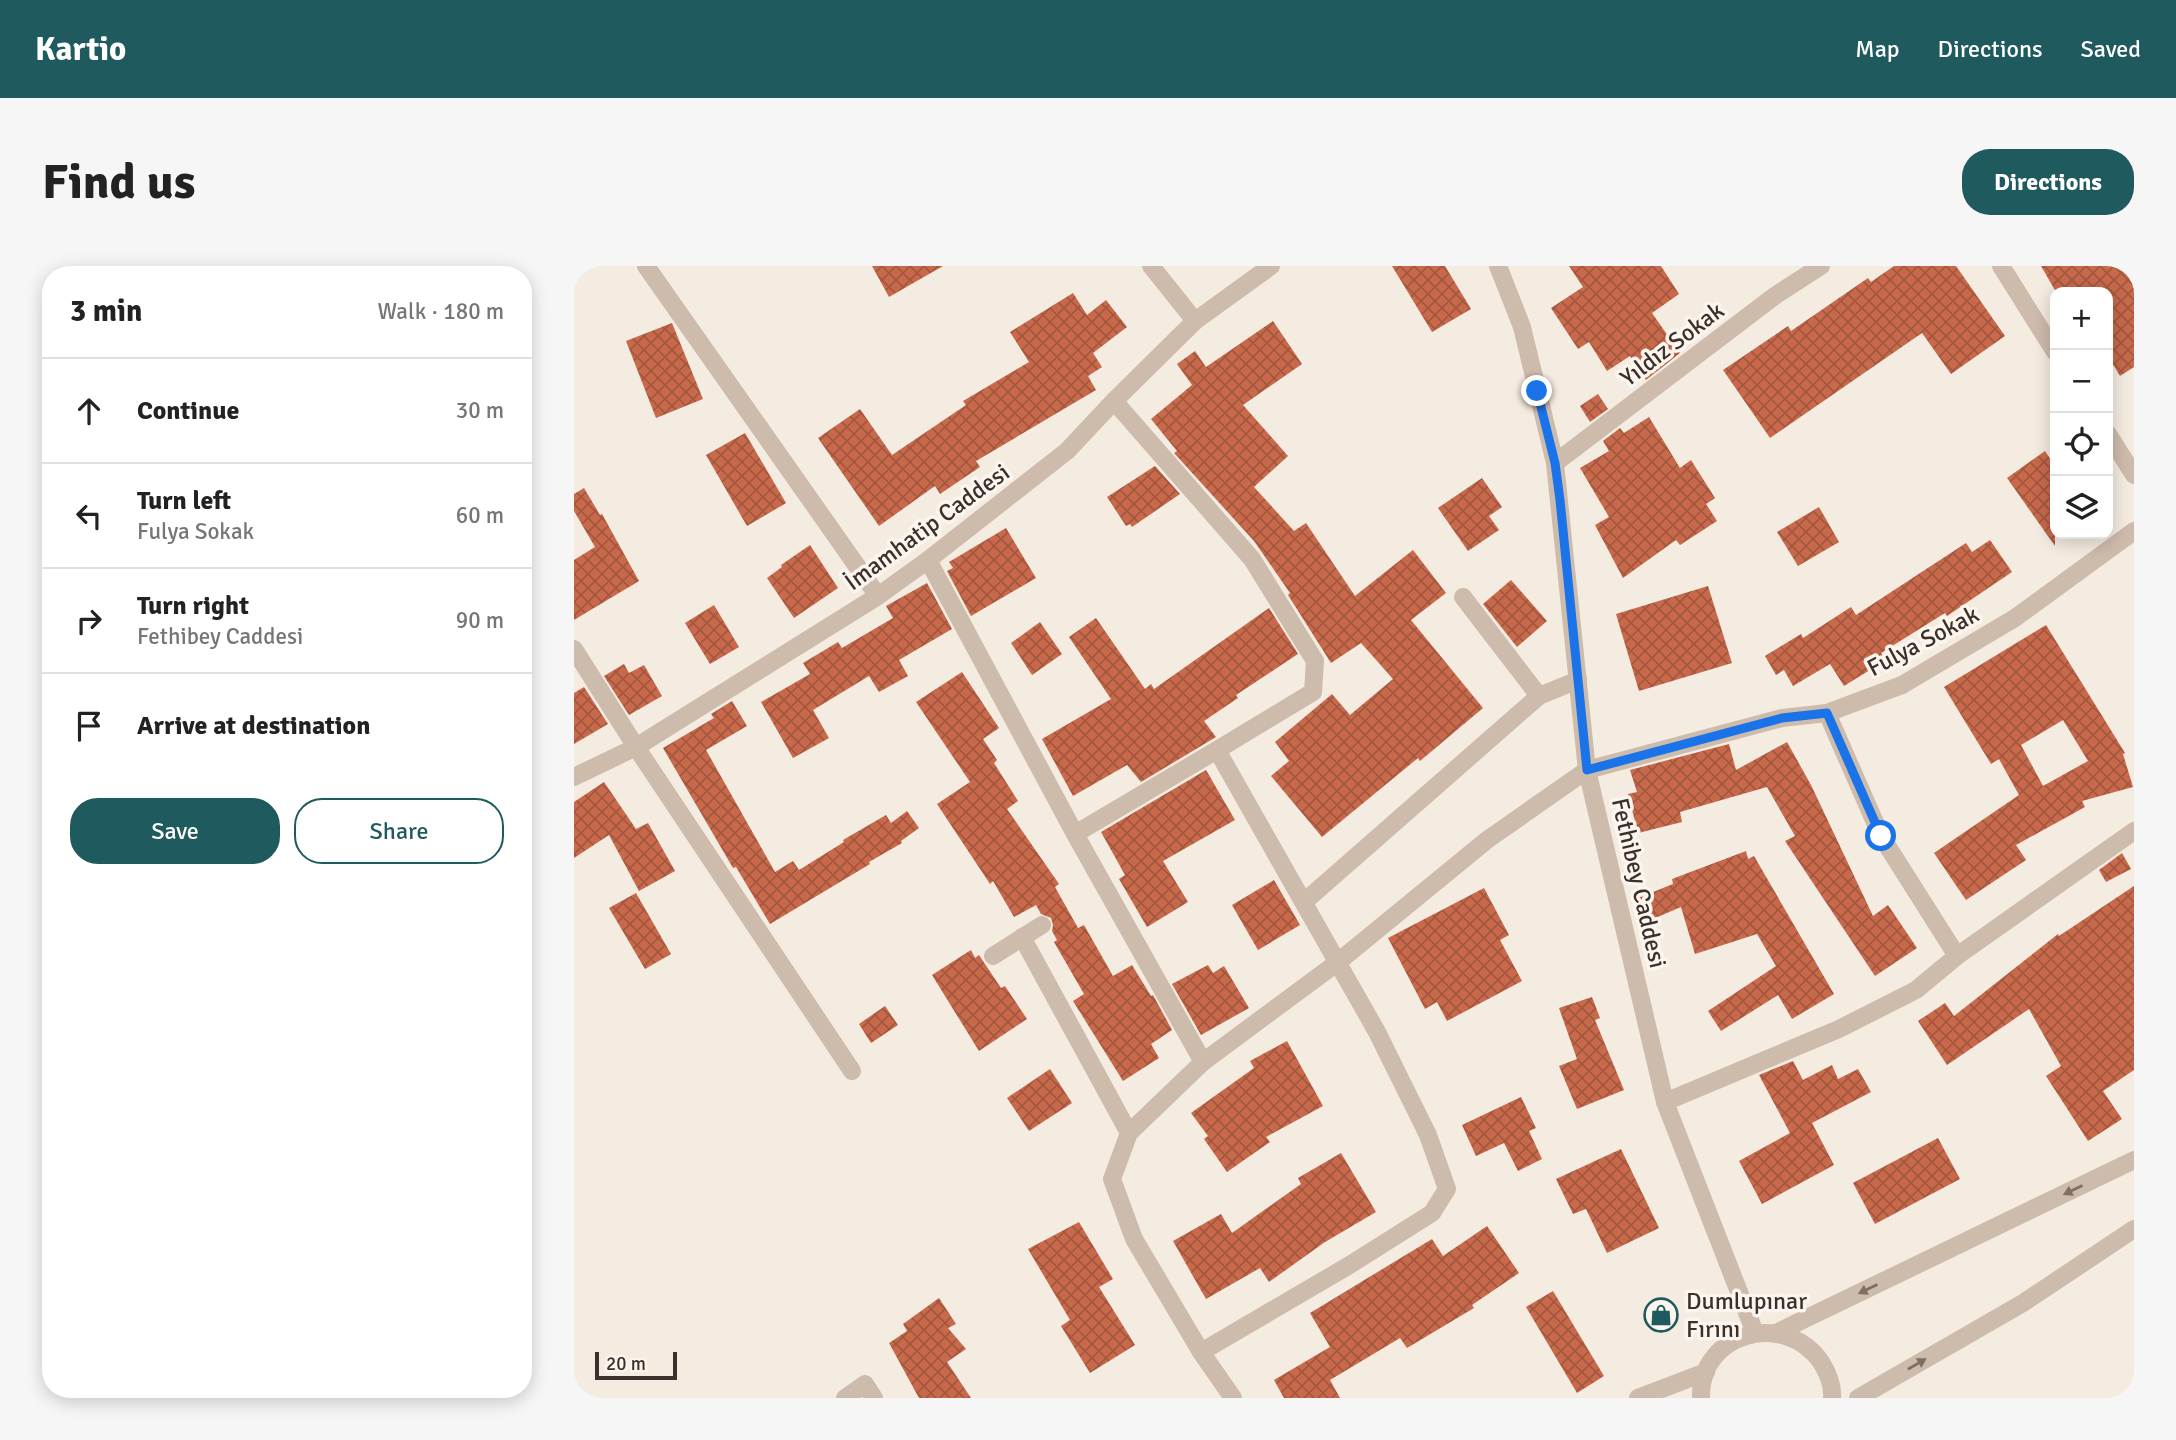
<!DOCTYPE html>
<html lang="en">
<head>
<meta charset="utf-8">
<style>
  body { margin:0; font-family:Signika,sans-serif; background:#f6f6f6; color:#222 }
  .controls { position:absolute; right:21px; top:21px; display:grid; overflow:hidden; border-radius:14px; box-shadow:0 4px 18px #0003 }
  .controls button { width:63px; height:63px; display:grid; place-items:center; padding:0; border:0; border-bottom:2px solid #e0e0e0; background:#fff; color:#222; font:35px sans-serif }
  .scale { position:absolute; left:21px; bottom:18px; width:82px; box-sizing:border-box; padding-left:7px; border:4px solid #3b302b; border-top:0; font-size:19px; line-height:24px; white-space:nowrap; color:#3b302b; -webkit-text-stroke:5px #fbf5ee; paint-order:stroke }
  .stop { position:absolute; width:21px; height:21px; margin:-16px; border:5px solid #1a73e8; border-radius:50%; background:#fff }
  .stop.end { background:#1a73e8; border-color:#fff; box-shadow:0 2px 7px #0008 }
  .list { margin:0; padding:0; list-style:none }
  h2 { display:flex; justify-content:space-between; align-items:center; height:91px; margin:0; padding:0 28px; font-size:30px }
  h2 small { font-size:23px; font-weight:400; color:#767676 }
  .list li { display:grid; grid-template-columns:46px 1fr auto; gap:21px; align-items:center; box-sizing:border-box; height:105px; padding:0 28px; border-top:2px solid #e0e0e0 }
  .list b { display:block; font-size:26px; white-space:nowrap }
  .list p { margin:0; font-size:23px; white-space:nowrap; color:#767676 }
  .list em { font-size:23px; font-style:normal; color:#767676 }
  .actions { display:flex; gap:14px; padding:21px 28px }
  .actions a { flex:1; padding:16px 0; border:2px solid #1f5a5e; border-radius:28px; text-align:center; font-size:24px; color:#1f5a5e }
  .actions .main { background:#1f5a5e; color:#fff }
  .icon { flex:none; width:38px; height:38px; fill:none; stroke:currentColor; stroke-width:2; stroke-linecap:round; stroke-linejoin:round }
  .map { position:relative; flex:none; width:1560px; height:1132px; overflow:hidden; border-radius:28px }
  header { display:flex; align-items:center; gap:42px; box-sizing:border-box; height:98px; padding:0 35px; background:#1f5a5e; color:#fff }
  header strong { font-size:33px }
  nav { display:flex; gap:38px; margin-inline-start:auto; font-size:24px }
  .intro { display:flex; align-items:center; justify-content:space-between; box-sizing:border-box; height:168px; padding:0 42px }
  h1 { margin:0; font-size:49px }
  .button { padding:18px 32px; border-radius:28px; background:#1f5a5e; color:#fff; font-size:24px; font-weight:700 }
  main { display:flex; gap:42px; padding:0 42px }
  aside { flex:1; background:#fff; border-radius:28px; box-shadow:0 4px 18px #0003 }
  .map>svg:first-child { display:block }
  .building { fill:url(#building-cross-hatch); fill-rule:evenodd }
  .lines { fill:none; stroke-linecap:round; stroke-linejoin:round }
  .minor { stroke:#cdbbac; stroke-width:18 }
  .oneway { fill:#7d6f65 }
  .route { stroke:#1a73e8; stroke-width:9 }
  .labels { text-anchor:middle; stroke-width:7; stroke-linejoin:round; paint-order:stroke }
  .street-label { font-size:24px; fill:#3b302b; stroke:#fbf5ee }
  .poi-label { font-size:24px; fill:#3b302b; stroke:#fbf5ee; text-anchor:start }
</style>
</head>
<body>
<header>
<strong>Kartio</strong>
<nav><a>Map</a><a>Directions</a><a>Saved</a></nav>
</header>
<div class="intro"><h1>Find us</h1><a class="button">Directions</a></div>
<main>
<aside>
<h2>3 min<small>Walk · 180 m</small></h2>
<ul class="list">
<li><svg class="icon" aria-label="ahead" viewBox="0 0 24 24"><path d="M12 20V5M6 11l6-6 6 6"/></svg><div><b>Continue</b></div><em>30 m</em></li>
<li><svg class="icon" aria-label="left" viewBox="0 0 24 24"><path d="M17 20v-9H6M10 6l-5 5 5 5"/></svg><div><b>Turn left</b><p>Fulya Sokak</p></div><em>60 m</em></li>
<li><svg class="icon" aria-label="right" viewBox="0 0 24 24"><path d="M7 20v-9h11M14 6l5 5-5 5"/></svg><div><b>Turn right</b><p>Fethibey Caddesi</p></div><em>90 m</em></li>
<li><svg class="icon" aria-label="arrive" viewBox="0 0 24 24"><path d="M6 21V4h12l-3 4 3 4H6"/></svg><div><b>Arrive at destination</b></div></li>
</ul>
<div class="actions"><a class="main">Save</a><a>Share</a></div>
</aside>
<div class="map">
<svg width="1560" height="1132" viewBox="0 0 1560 1132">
  <defs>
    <pattern id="building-cross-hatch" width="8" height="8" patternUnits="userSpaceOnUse" patternTransform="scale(1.75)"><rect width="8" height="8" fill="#c8694b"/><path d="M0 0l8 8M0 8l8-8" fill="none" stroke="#a4573f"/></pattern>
  </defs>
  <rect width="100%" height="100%" fill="#f4ebe1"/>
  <!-- building -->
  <g class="building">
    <path d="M 298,0 L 369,0 L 315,31 Z"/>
    <path d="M 818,0 L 871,0 L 897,43 L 858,66 Z"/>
    <path d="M 995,0 L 1087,0 L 1105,28 L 1078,47 L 1106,87 L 1072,114 L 1056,90 L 1033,105 L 1015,76 L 1004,83 L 977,42 L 1009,21 Z"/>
    <path d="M 1320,0 L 1382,0 L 1431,70 L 1377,108 L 1348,67 L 1196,172 L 1149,104 L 1214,60 L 1217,65 L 1294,12 L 1297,16 Z"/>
    <path d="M 1467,0 L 1560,0 L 1560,101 L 1546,110 L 1534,90 L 1534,26 L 1482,26 Z"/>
    <path d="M 499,27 L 513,49 L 532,34 L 553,61 L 519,87 L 528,101 L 514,110 L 522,124 L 402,195 L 406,201 L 366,228 L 361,220 L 305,260 L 244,172 L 286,143 L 318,189 L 392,139 L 389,135 L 455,96 L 436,66 Z"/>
    <path d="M 699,55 L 728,98 L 669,139 L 714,190 L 680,221 L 720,265 L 732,257 L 781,330 L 839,284 L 872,327 L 837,354 L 909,442 L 846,495 L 844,492 L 748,571 L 697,510 L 715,495 L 701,476 L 758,428 L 776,449 L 819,413 L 787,377 L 757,397 L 714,329 L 716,327 L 680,275 L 600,187 L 603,185 L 577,153 L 618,119 L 603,98 L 621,85 L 632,101 Z"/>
    <path d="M 98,57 L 129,133 L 82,152 L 52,75 Z"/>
    <path d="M 1024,128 L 1034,143 L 1016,156 L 1006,140 Z"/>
    <path d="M 1075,151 L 1106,202 L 1117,194 L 1141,232 L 1132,238 L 1143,255 L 1106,279 L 1102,274 L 1049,312 L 1021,259 L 1035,251 L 1006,202 L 1035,185 L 1029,175 L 1046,162 L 1050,167 Z"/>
    <path d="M 171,167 L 212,237 L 173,260 L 132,189 Z"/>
    <path d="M 1471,185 L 1481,200 L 1481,280 L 1433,212 Z"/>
    <path d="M 581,200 L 606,228 L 558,261 L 556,258 L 552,260 L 533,231 Z"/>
    <path d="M 908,212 L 928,241 L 915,250 L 925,264 L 894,285 L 864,242 Z"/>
    <path d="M 10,222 L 26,249 L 28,248 L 65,315 L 0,354 L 0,294 L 21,281 L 0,245 L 0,228 Z"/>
    <path d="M 1245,241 L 1265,276 L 1224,300 L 1203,266 Z"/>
    <path d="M 432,262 L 462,312 L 397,350 L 373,305 L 379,302 L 375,296 Z"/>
    <path d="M 1416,274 L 1438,306 L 1373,350 L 1371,347 L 1307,387 L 1312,394 L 1270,420 L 1256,398 L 1219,420 L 1210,404 L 1202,409 L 1191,390 L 1227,368 L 1229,372 L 1277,341 L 1282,349 L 1392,277 L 1398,286 Z"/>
    <path d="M 236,279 L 264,322 L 220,352 L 193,312 L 208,301 L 207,299 Z"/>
    <path d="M 937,314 L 973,355 L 943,381 L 909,338 Z"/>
    <path d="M 353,317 L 378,363 L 325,394 L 334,410 L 305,426 L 295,410 L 239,444 L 255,472 L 219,492 L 187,436 L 236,408 L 229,397 L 264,376 L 268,382 L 319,352 L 312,340 Z"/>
    <path d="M 1134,320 L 1158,397 L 1065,425 L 1042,348 Z"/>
    <path d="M 140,339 L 165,381 L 136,398 L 111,357 Z"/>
    <path d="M 695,342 L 724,388 L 662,429 L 664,432 L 630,455 L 642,471 L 567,516 L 553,499 L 499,530 L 468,473 L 537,433 L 495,371 L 522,352 L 571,423 L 577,418 L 580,423 Z"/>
    <path d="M 466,356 L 488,388 L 458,409 L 437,377 Z"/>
    <path d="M 1472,359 L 1551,487 L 1549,488 L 1559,521 L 1508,535 L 1511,541 L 1442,579 L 1452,594 L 1392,634 L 1360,587 L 1445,529 L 1425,493 L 1417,498 L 1370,421 ZM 1489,454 L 1514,495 L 1469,520 L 1447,479 Z"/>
    <path d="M 50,398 L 55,407 L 70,399 L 88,430 L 55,449 L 30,410 Z"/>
    <path d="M 388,406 L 425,462 L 409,473 L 423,494 L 420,497 L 444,535 L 433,543 L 485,618 L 481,621 L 504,662 L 510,659 L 539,710 L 558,699 L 577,730 L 579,729 L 598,764 L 577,778 L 585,792 L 549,815 L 499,735 L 510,728 L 480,676 L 483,674 L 478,665 L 479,659 L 477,652 L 467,648 L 462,639 L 440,651 L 419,615 L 416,618 L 363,538 L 396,516 L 342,436 Z"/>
    <path d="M 10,421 L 34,458 L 0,478 L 0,427 Z"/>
    <path d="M 158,435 L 173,460 L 132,484 L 201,606 L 219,595 L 225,604 L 270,576 L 269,574 L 312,549 L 317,557 L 333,545 L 345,562 L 327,575 L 328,577 L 295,596 L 296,598 L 196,658 L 162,601 L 159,602 L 89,482 L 140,452 L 137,448 Z"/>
    <path d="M 1213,476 L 1237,519 L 1299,650 L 1314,639 L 1343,682 L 1301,710 L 1211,575 L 1221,570 L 1193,521 L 1106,546 L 1108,556 L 1064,567 L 1054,528 L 1063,526 L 1056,504 L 1155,478 L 1162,504 Z"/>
    <path d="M 632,504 L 661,554 L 589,595 L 614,636 L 573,661 L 545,613 L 551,609 L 527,566 Z"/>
    <path d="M 30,516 L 62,563 L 74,557 L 101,605 L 65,625 L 35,569 L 0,592 L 0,536 Z"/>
    <path d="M 1172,585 L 1174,593 L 1180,590 L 1260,728 L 1218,753 L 1204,729 L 1147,765 L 1134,745 L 1202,700 L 1183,668 L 1121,688 L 1107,641 L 1074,655 L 1064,632 L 1099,618 L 1098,613 Z"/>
    <path d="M 1548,587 L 1557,603 L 1532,616 L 1525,604 Z"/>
    <path d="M 700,614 L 726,659 L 684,684 L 658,639 Z"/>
    <path d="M 1560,620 L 1560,804 L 1529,825 L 1548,853 L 1514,875 L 1472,810 L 1487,800 L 1455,743 L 1373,799 L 1344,755 L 1371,737 L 1380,750 L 1484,668 L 1485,670 Z"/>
    <path d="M 910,622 L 935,669 L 926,674 L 948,715 L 873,755 L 863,736 L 851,743 L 814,672 Z"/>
    <path d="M 62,627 L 97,688 L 71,703 L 35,642 Z"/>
    <path d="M 397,684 L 401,692 L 405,689 L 427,722 L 431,720 L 453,753 L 405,785 L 358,709 Z"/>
    <path d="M 634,699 L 639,707 L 650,700 L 675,742 L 627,769 L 598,718 Z"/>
    <path d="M 1018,731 L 1026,752 L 1021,754 L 1050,824 L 1003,843 L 985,800 L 1003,793 L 985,742 Z"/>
    <path d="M 311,740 L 324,759 L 297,777 L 285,758 Z"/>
    <path d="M 713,775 L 749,840 L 692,871 L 696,876 L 653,906 L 630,873 L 634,870 L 617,847 L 680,802 L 676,795 Z"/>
    <path d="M 1219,795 L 1229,814 L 1258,799 L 1264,813 L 1284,803 L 1297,826 L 1238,857 L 1260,899 L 1188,938 L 1165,895 L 1216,867 L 1185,809 Z"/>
    <path d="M 476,803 L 498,837 L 455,865 L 433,832 Z"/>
    <path d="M 947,831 L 962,862 L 955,865 L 968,893 L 944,905 L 930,877 L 902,890 L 888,859 Z"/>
    <path d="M 1364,872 L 1386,913 L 1301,958 L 1279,917 Z"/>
    <path d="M 1047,883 L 1085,962 L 1033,987 L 1012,943 L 999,948 L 982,913 Z"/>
    <path d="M 767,887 L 802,946 L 751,976 L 695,1016 L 686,1002 L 632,1033 L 599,975 L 647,948 L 658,967 L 727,918 L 724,912 Z"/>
    <path d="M 505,956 L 539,1013 L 525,1021 L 561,1079 L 516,1107 L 487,1060 L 496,1054 L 454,983 Z"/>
    <path d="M 913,960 L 945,1007 L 898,1039 L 900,1042 L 833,1082 L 826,1072 L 756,1114 L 766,1132 L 710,1132 L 700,1114 L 756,1081 L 736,1047 L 858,973 L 869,990 Z"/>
    <path d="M 979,1025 L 1030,1110 L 1003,1127 L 952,1041 Z"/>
    <path d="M 365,1032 L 382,1058 L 374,1062 L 392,1083 L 373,1096 L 397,1132 L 345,1132 L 315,1077 L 333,1065 L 329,1058 Z"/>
  </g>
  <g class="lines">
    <!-- minor -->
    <g class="minor">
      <path d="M 72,0 L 304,330"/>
      <path d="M 577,0 L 621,55"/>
      <path d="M 924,0 L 948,61 L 981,197 L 1013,504 L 1091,836 L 1181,1067"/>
      <path d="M 1427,0 L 1481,86"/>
      <path d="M 540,135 L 678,293 L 741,395 L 739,426 L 643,484"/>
      <path d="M 1534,168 L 1560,209"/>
      <path d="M 981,197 L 1202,29 L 1247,0"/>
      <path d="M 354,294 L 501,568 L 629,796"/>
      <path d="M 889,331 L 965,430"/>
      <path d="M 0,383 L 62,481 L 278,805"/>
      <path d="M 1253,447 L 1307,570 L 1383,690"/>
      <path d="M 0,511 L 62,481 L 304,330 L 354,294 L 493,185 L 540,135 L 621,55 L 697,0"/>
      <path d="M 501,568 L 643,484 L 803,766 L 854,869 L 873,923 L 858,947 L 774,1000 L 627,1086"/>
      <path d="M 730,636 L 965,430 L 1004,414"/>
      <path d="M 448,671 L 555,867"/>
      <path d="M 419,690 L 468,659"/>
      <path d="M 1091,836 L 1265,763 L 1342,724 L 1383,690 L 1560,565"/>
      <path d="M 1202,1067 L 1560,894"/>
      <path d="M 271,1132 L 291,1118 L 300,1132"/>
      <path d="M 659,1132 L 627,1086 L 560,973 L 538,913 L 555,867 L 629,796 L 764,696 L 913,574 L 1013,504 L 1208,452 L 1253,447 L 1328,419 L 1441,352 L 1560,265"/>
      <path d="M 1064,1132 L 1132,1106"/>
      <path d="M 1127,1132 C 1125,1066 1211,1044 1247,1096 C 1254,1107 1259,1120 1258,1132"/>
      <path d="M 1284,1132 L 1449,1037 L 1560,963"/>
    </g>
  </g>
  <!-- one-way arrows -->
  <defs><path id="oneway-solid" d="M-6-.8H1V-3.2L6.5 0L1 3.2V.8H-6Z" transform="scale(1.75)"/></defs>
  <g class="oneway">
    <use href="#oneway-solid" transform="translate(1499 924) rotate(154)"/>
    <use href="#oneway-solid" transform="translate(1294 1023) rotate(154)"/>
    <use href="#oneway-solid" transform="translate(1343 1098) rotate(-30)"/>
  </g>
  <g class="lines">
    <!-- route -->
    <path class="route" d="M 963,125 L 981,197 L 986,234 L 1013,504 L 1208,452 L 1253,447 L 1307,570"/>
  </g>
  <!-- icons -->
  <defs>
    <symbol id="shop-ring" viewBox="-11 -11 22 22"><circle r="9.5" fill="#fbf5ee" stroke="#1f5a5e" stroke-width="1.5"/><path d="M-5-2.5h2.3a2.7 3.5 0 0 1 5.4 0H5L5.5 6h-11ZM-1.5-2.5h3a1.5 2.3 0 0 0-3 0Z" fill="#1f5a5e"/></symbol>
  </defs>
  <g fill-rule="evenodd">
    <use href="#shop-ring" x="1068" y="1030" width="38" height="38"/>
  </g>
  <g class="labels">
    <!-- street labels -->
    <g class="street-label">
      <text transform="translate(1098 78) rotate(-37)" y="8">Yıldız Sokak</text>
      <text transform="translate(353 261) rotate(-36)" y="8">İmamhatip Caddesi</text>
      <text transform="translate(1349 375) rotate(-28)" y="8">Fulya Sokak</text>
      <text transform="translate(1065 617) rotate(77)" y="8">Fethibey Caddesi</text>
    </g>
    <!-- poi labels -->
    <g class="poi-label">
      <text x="1112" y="1043">Dumlupınar<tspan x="1112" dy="28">Fırını</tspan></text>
    </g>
  </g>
</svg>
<div class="controls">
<button>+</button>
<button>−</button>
<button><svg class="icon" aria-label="locate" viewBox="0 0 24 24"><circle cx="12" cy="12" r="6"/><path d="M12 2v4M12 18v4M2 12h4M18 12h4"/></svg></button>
<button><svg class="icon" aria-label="layers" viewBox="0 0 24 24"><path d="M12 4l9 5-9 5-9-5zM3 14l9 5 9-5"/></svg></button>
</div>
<div class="scale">20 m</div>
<div class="stop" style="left:1307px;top:570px"></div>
<div class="stop end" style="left:963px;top:125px"></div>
</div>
</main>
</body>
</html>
